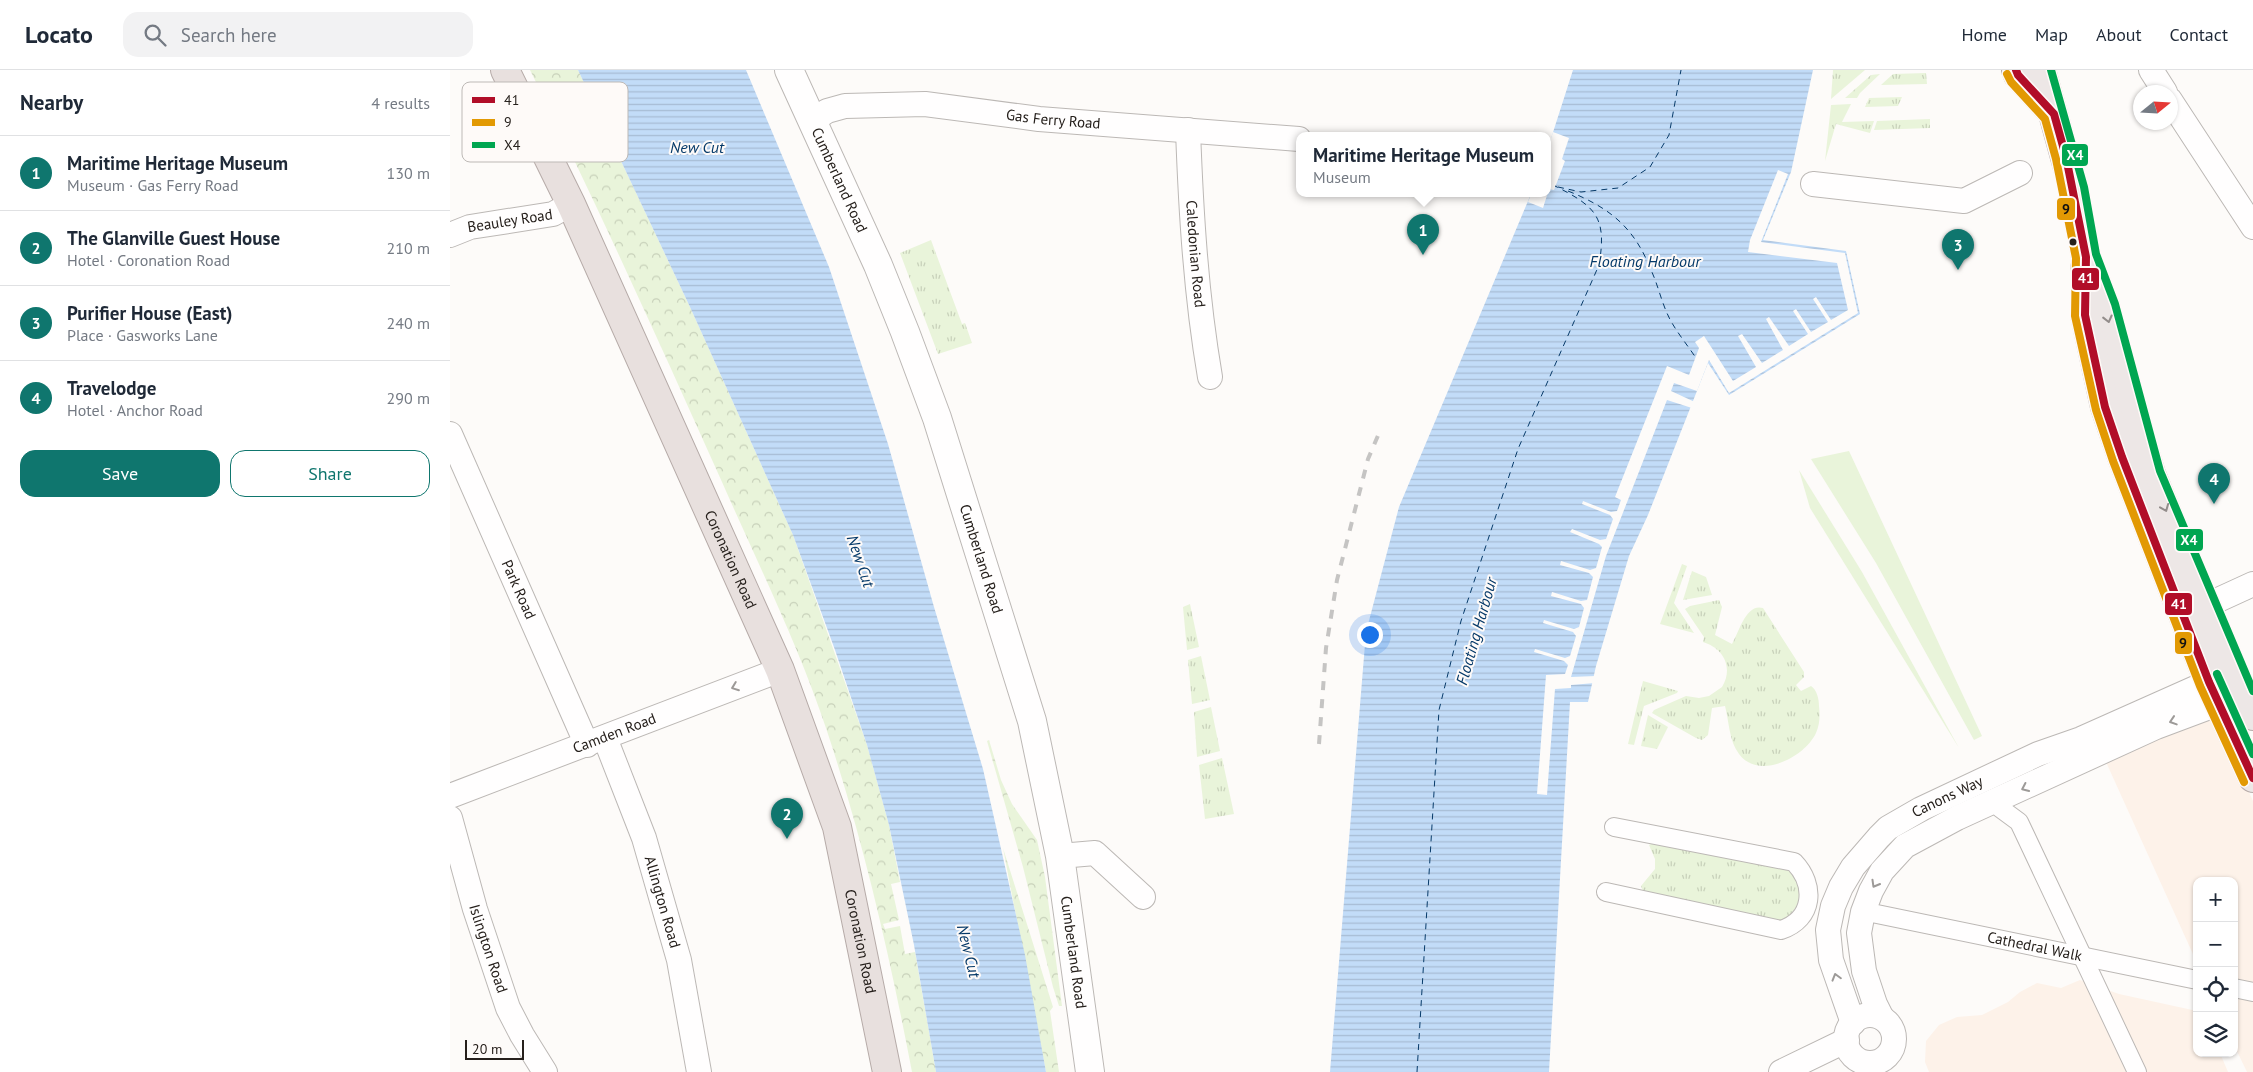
<!DOCTYPE html>
<html lang="en">
<head>
<meta charset="utf-8">
<style>
  body { margin:0; font-family:"PT Sans",sans-serif; background:#f2f2f3; color:#1f2937 }
  .controls { position:absolute; right:15px; bottom:15px; display:grid; overflow:hidden; border-radius:10px; box-shadow:0 1px 4px #0004 }
  .controls button { width:45px; height:45px; display:grid; place-items:center; padding:0; border:0; border-bottom:1px solid #e0e1e3; background:#fff; color:#1f2937; font:25px sans-serif }
  .compass { position:absolute; left:1683px; top:15px; width:45px; height:45px; border-radius:50%; background:#fff; box-shadow:0 1px 4px #0004; rotate:72deg }
  .scale { position:absolute; left:15px; bottom:12px; width:59px; box-sizing:border-box; padding-left:5px; border:2px solid #26201c; border-top:0; font-size:14px; line-height:18px; white-space:nowrap; color:#26201c; -webkit-text-stroke:4px #fefaf8; paint-order:stroke }
  .you { position:absolute; left:919px; top:564px; width:18px; height:18px; margin:-12px; border:4px solid #fff; border-radius:50%; background:#1a73e8; box-shadow:0 0 0 8px #1a73e833 }
  .badge { display:grid; place-items:center; width:32px; height:32px; border-radius:50%; background:#0f766e; color:#fff; font-size:16px; font-weight:700 }
  .pin { position:absolute; translate:-50% -41px; filter:drop-shadow(0 1px 2px #0008) }
  .pin::after { content:''; position:absolute; top:26px; width:18px; height:15px; background:inherit; clip-path:polygon(0 0,100% 0,50% 100%) }
  .popup { position:absolute; left:846px; top:62px; width:255px; height:65px; box-sizing:border-box; display:grid; place-content:center; border-radius:10px; background:#fff; filter:drop-shadow(0 1px 4px #0005); font-size:16px; white-space:nowrap; color:#747a83 }
  .popup b { font-size:19px; color:#1f2937 }
  .popup::after { content:''; position:absolute; left:50%; top:100%; margin-left:-10px; border:10px solid transparent; border-top-color:#fff }
  .list { margin:0; padding:0; list-style:none }
  h2 { display:flex; justify-content:space-between; align-items:center; height:65px; margin:0; padding:0 20px; font-size:21px }
  h2 small { font-size:16px; font-weight:400; color:#747a83 }
  .list li { display:grid; grid-template-columns:32px 1fr auto; gap:15px; align-items:center; box-sizing:border-box; height:75px; padding:0 20px; border-top:1px solid #e0e1e3 }
  .list b { display:block; font-size:19px; white-space:nowrap }
  .list p { margin:0; font-size:16px; white-space:nowrap; color:#747a83 }
  .list em { font-size:16px; font-style:normal; color:#747a83 }
  .actions { display:flex; gap:10px; padding:15px 20px }
  .actions a { flex:1; padding:11px 0; border:1px solid #0f766e; border-radius:15px; text-align:center; font-size:18px; color:#0f766e }
  .actions .main { background:#0f766e; color:#fff }
  .icon { flex:none; width:28px; height:28px; fill:none; stroke:currentColor; stroke-width:2; stroke-linecap:round; stroke-linejoin:round }
  .map { position:relative; flex:none; width:1803px; height:1002px; overflow:hidden }
  header { display:flex; align-items:center; gap:30px; box-sizing:border-box; height:70px; padding:0 25px; background:#fff; border-bottom:1px solid #e0e1e3 }
  header strong { font-size:24px }
  nav { display:flex; gap:28px; margin-inline-start:auto; font-size:18px }
  .search { width:350px; height:45px; background:#f2f2f3; display:flex; align-items:center; gap:12px; box-sizing:border-box; padding:0 18px; border-radius:15px; color:#747a83; font-size:19px }
  main { display:flex }
  aside { flex:1; background:#fff }
  .map>svg:first-child { display:block }
  .built { fill:#fdf2e9 }
  .grass { fill:url(#grass-tufts) }
  .forest { fill:url(#forest-crowns) }
  .garden { fill:#e9f4da }
  .water { fill:url(#water-rules) }
  .pier { fill:#fdfbf9 }
  .lines { fill:none; stroke-linecap:round; stroke-linejoin:round }
  .ferry { stroke:#063a69; stroke-width:1; stroke-dasharray:6 5; stroke-linecap:butt }
  .pedestrian-casing { stroke:#bcb8b5; stroke-width:20 }
  .minor-casing { stroke:#bcb8b5; stroke-width:26 }
  .tertiary-casing { stroke:#bcb8b5; stroke-width:30 }
  .primary-casing { stroke:#b6aba8; stroke-width:30 }
  .trunk-casing { stroke:#b6aba8; stroke-width:30 }
  .pedestrian { stroke:#fffefe; stroke-width:18 }
  .minor { stroke:#fffefe; stroke-width:24 }
  .tertiary { stroke:#fffefe; stroke-width:28 }
  .primary { stroke:#ede7e6; stroke-width:28 }
  .trunk { stroke:#e8e0de; stroke-width:28 }
  .rail { stroke:#c5c4c3; stroke-width:4; stroke-dasharray:9 9; stroke-linecap:butt }
  .bus-1-casing { stroke:#fefaf8; stroke-width:11 }
  .bus-2-casing { stroke:#fefaf8; stroke-width:11 }
  .bus-3-casing { stroke:#fefaf8; stroke-width:11 }
  .bus-1 { stroke:#b10d28; stroke-width:8 }
  .bus-2 { stroke:#e29903; stroke-width:8 }
  .bus-3 { stroke:#00a651; stroke-width:8 }
  .oneway { stroke:#938d8b }
  .oneway2 { stroke:#9d9a98 }
  .bus-dot { fill:#26201c; stroke:#fefaf8; stroke-width:2 }
  .labels { text-anchor:middle; stroke-width:4; stroke-linejoin:round; paint-order:stroke }
  .street-label { font-size:15px; fill:#26201c; stroke:#fefaf8 }
  .water-label { font-size:16px; font-style:italic; fill:#063a69; stroke:#fefaf8 }
  .key { fill:#fefaf8; stroke:#bdb9b6; stroke-width:1 }
  .key-label { font-size:14px; fill:#26201c }
  .line-badge { stroke:#fefaf8; stroke-width:2 }
  .badge-label { font-size:14px; text-anchor:middle; font-weight:bold; fill:#fff }
  .pale-badge-label { font-size:14px; text-anchor:middle; font-weight:bold; fill:#111 }
</style>
</head>
<body>
<header>
<strong>Locato</strong>
<div class="search"><svg class="icon" aria-label="search" viewBox="0 0 24 24"><circle cx="10" cy="10" r="6"/><path d="M15 15l6 6"/></svg>Search here</div>
<nav><a>Home</a><a>Map</a><a>About</a><a>Contact</a></nav>
</header>
<main>
<aside>
<h2>Nearby<small>4 results</small></h2>
<ul class="list">
<li><span class="badge">1</span><div><b>Maritime Heritage Museum</b><p>Museum · Gas Ferry Road</p></div><em>130 m</em></li>
<li><span class="badge">2</span><div><b>The Glanville Guest House</b><p>Hotel · Coronation Road</p></div><em>210 m</em></li>
<li><span class="badge">3</span><div><b>Purifier House (East)</b><p>Place · Gasworks Lane</p></div><em>240 m</em></li>
<li><span class="badge">4</span><div><b>Travelodge</b><p>Hotel · Anchor Road</p></div><em>290 m</em></li>
</ul>
<div class="actions"><a class="main">Save</a><a>Share</a></div>
</aside>
<div class="map">
<svg width="1803" height="1002" viewBox="0 0 1803 1002">
  <defs>
    <pattern id="grass-tufts" width="24" height="20" patternUnits="userSpaceOnUse" patternTransform="scale(1.25)"><rect width="24" height="20" fill="#e9f4da"/><path d="M3 7l-1-3M5 7V3M7 7l1-3M15 17l-1-3M17 17v-4M19 17l1-3" fill="none" stroke="#c8d1ba"/></pattern>
    <pattern id="forest-crowns" width="20" height="18" patternUnits="userSpaceOnUse" patternTransform="scale(1.25)"><rect width="20" height="18" fill="#e9f4da"/><path d="M2 6a3 3 0 1 1 6 0M12 15a3 3 0 1 1 6 0" fill="none" stroke="#c8d1ba"/></pattern>
    <pattern id="water-rules" width="6" height="5" patternUnits="userSpaceOnUse" patternTransform="scale(1.25)"><rect width="6" height="5" fill="#c2dcf8"/><path d="M0 2.5h6" fill="none" stroke="#a7bcd4"/></pattern>
  </defs>
  <rect width="100%" height="100%" fill="#fdfbf9"/>
  <!-- built -->
  <g class="built">
    <path d="M 1762,642 L 1803,731 L 1803,1002 L 1797,1002 L 1784,975 L 1784,811 L 1747,811 L 1747,893 L 1656,692 Z"/>
    <path d="M 1630,910 L 1669,924 L 1747,941 L 1747,983 L 1770,983 L 1778,1002 L 1479,1002 L 1475,992 L 1476,971 L 1489,955 L 1507,947 L 1532,945 L 1558,932 L 1570,922 L 1587,913 L 1611,918 Z"/>
  </g>
  <!-- grass -->
  <g class="grass">
    <path d="M 1383,0 L 1415,0 L 1381,29 Z"/>
    <path d="M 1476,3 L 1477,14 L 1431,15 L 1443,4 Z"/>
    <path d="M 1430,4 L 1410,23 L 1407,28 L 1395,28 L 1421,5 Z"/>
    <path d="M 1452,27 L 1448,36 L 1415,37 L 1419,28 Z"/>
    <path d="M 1401,34 L 1392,52 L 1424,51 L 1420,63 L 1386,54 L 1375,91 L 1381,35 Z"/>
    <path d="M 1480,49 L 1480,58 L 1424,60 L 1427,51 Z"/>
    <path d="M 481,170 L 512,254 L 515,253 L 522,273 L 488,284 L 450,183 Z"/>
    <path d="M 1232,494 L 1237,496 L 1224,533 L 1244,563 L 1210,554 Z"/>
    <path d="M 1242,501 L 1256,507 L 1262,525 L 1233,530 Z"/>
    <path d="M 1269,530 L 1272,537 L 1265,565 L 1282,574 C 1289,562 1296,533 1313,538 L 1354,602 L 1354,607 L 1346,615 L 1351,621 L 1361,616 C 1367,620 1369,629 1369,636 C 1370,645 1370,654 1366,663 C 1355,687 1309,711 1289,684 C 1279,671 1279,651 1275,636 L 1262,638 L 1258,665 L 1252,670 L 1246,668 L 1202,643 L 1204,640 L 1236,626 L 1249,628 L 1259,626 L 1272,617 C 1284,597 1273,578 1253,572 L 1254,567 L 1235,539 L 1240,536 Z"/>
    <path d="M 740,534 L 749,577 L 737,580 L 733,537 Z"/>
    <path d="M 751,586 L 760,630 L 742,634 L 738,590 Z"/>
    <path d="M 1193,611 L 1228,621 L 1227,623 L 1194,636 L 1184,675 L 1178,674 Z"/>
    <path d="M 761,637 L 770,681 L 747,687 L 744,642 Z"/>
    <path d="M 1198,645 L 1218,657 L 1207,679 L 1191,676 Z"/>
    <path d="M 772,688 L 784,744 L 755,749 L 749,695 Z"/>
    <path d="M 1207,771 L 1341,798 L 1348,806 L 1353,828 L 1337,849 L 1327,852 L 1193,821 L 1191,816 L 1205,799 L 1205,789 L 1199,775 Z"/>
  </g>
  <!-- forest -->
  <g class="forest">
    <path d="M 80,0 L 128,0 L 240,237 L 343,465 L 417,675 L 439,755 L 450,812 L 441,814 L 449,850 L 433,854 L 435,859 L 450,856 L 455,884 L 465,882 L 486,1002 L 462,1002 C 440,887 414,773 377,661 C 349,576 308,494 272,412 C 210,274 148,136 80,0 Z"/>
    <path d="M 539,670 L 551,710 L 562,734 L 587,770 L 595,807 L 612,936 L 609,936 L 603,917 L 573,797 L 537,671 Z"/>
    <path d="M 553,778 L 603,937 L 600,941 L 609,1002 L 596,1002 Z"/>
  </g>
  <!-- garden -->
  <g class="garden">
    <path d="M 1399,381 L 1532,666 L 1524,670 L 1426,493 L 1361,389 Z"/>
    <path d="M 1349,400 L 1412,502 L 1509,678 L 1360,438 Z"/>
  </g>
  <!-- water -->
  <g class="water">
    <path d="M 128,0 L 296,0 L 379,197 L 438,374 L 484,537 L 533,699 L 575,885 L 596,1002 L 486,1002 L 464,875 L 439,755 L 417,675 L 385,580 L 343,465 L 240,237 Z"/>
    <path d="M 1123,0 L 1363,0 L 1341,102 L 1313,170 L 1396,181 L 1410,244 L 1279,325 L 1258,293 L 1198,445 L 1179,486 L 1146,596 L 1138,632 L 1120,632 L 1099,1002 L 880,1002 L 916,562 L 949,437 L 1081,124 L 1097,124 L 1097,81 Z"/>
  </g>
  <!-- pier -->
  <g class="pier">
    <path d="M 1103,62 L 1119,68 L 1112,89 L 1115,91 L 1104,120 L 1099,119 L 1093,138 L 1078,132 L 1081,124 L 1097,124 L 1097,81 Z"/>
    <path d="M 1328,100 L 1338,104 L 1311,172 L 1395,183 L 1408,243 L 1279,323 L 1259,290 L 1247,321 L 1224,313 L 1221,321 L 1247,333 L 1245,339 L 1217,330 L 1156,486 L 1121,607 L 1146,606 L 1145,613 L 1121,615 L 1121,618 L 1105,619 L 1097,725 L 1087,724 L 1096,605 L 1115,604 L 1118,595 L 1114,591 L 1084,582 L 1085,579 L 1115,588 L 1120,586 L 1126,566 L 1123,562 L 1093,553 L 1094,550 L 1124,559 L 1129,557 L 1134,538 L 1131,534 L 1101,526 L 1102,522 L 1131,531 L 1137,530 L 1143,507 L 1139,503 L 1110,495 L 1111,491 L 1140,500 L 1146,498 L 1152,477 L 1149,474 L 1120,462 L 1122,459 L 1150,470 L 1156,469 L 1163,449 L 1160,445 L 1132,434 L 1133,431 L 1161,442 L 1167,441 L 1171,430 L 1165,427 L 1217,296 L 1239,305 L 1249,278 L 1245,272 L 1254,266 L 1283,311 L 1306,297 L 1288,266 L 1292,264 L 1312,293 L 1333,280 L 1316,249 L 1319,247 L 1339,276 L 1358,264 L 1343,241 L 1346,239 L 1361,262 L 1378,252 L 1363,229 L 1366,227 L 1381,250 L 1398,240 L 1387,193 L 1298,182 L 1300,170 Z"/>
  </g>
  <g class="lines">
    <!-- ferry -->
    <g class="ferry">
      <path d="M 1108,117 L 1131,122 L 1168,118 L 1200,97 L 1219,65 L 1231,0"/>
      <path d="M 1118,121 C 1160,138 1184,157 1201,200 C 1209,217 1212,236 1222,253 C 1229,265 1238,276 1246,288"/>
      <path d="M 967,1002 L 989,640 L 1011,551 L 1068,379 L 1149,195 C 1157,148 1147,137 1105,116"/>
    </g>
    <defs>
      <g id="pedestrian">
        <path d="M 1550,738 L 1569,752 L 1687,1002"/>
        <path d="M 1156,822 L 1331,860 C 1364,849 1366,815 1344,792 L 1164,757"/>
        <path id="s1" d="M 1422,843 L 1747,910"/>
        <path d="M 1784,918 L 1803,922"/>
      </g>
      <g id="minor">
        <path d="M 1701,0 L 1715,22"/>
        <path d="M 1720,30 L 1803,157"/>
        <path id="s2" d="M 362,51 L 377,41 L 395,36 L 475,34 L 589,49 L 849,69"/>
        <path id="s3" d="M 738,60 C 741,143 746,225 760,307"/>
        <path d="M 1363,114 L 1514,131 L 1570,103"/>
        <path id="s4" d="M 0,165 L 20,157 L 103,144 L 121,134"/>
        <path id="s5" d="M 0,364 L 137,675"/>
        <path d="M 1755,536 L 1803,514"/>
        <path id="s6" d="M 155,668 L 194,768 L 229,890 L 249,1002"/>
        <path id="s7" d="M 0,726 L 330,600"/>
        <path id="s8" d="M 0,748 L 25,839 L 58,938 L 72,965 L 95,1002"/>
        <path d="M 610,786 L 645,783 L 693,827"/>
        <circle cx="1420" cy="969" r="24"/>
        <path d="M 1432,948 L 1425,934 L 1414,901 L 1409,863 L 1413,842 L 1421,821 L 1432,801 L 1455,776 L 1507,748 L 1706,657 L 1786,627"/>
        <path id="s9" d="M 1403,953 L 1381,890 L 1378,860 L 1383,836 L 1391,817 L 1403,797 L 1429,767 L 1438,758 L 1471,739 L 1588,684 L 1631,669 L 1759,612 L 1776,611"/>
        <path d="M 1331,1002 L 1397,970"/>
      </g>
      <g id="tertiary">
        <path id="s10" d="M 339,0 L 428,195 L 455,262 L 487,348 L 582,651 L 610,786 L 640,1002"/>
      </g>
      <g id="primary">
        <path d="M 1566,0 L 1568,5 L 1599,39"/>
        <path d="M 1591,0 L 1624,120 L 1636,187 L 1655,236 L 1679,330 L 1701,404 L 1755,536 L 1803,646"/>
        <path d="M 1635,198 L 1635,245 L 1655,337 L 1672,387 L 1759,612 L 1803,708"/>
      </g>
      <g id="trunk">
        <path id="s11" d="M 55,0 L 121,134 L 330,600 L 387,757 L 437,1002"/>
      </g>
    </defs>
    <!-- pedestrian casing -->
    <use href="#pedestrian" class="pedestrian-casing"/>
    <!-- minor casing -->
    <use href="#minor" class="minor-casing"/>
    <!-- tertiary casing -->
    <use href="#tertiary" class="tertiary-casing"/>
    <!-- primary casing -->
    <use href="#primary" class="primary-casing"/>
    <!-- trunk casing -->
    <use href="#trunk" class="trunk-casing"/>
    <!-- pedestrian -->
    <use href="#pedestrian" class="pedestrian"/>
    <!-- minor -->
    <use href="#minor" class="minor"/>
    <!-- tertiary -->
    <use href="#tertiary" class="tertiary"/>
    <!-- primary -->
    <use href="#primary" class="primary"/>
    <!-- trunk -->
    <use href="#trunk" class="trunk"/>
    <!-- rail -->
    <path class="rail" d="M 869,674 L 876,578 L 887,510 L 918,389 L 930,361"/>
    <defs>
      <path id="bus-1" d="M 1566,0 L 1568,5 L 1604,44 L 1616,87 L 1636,187 L 1635,245 L 1655,337 L 1672,387 L 1759,612 L 1803,708"/>
      <path id="bus-2" d="M 1557,4 L 1561,12 L 1595,49 L 1606,89 L 1626,188 L 1625,246 L 1646,340 L 1663,391 L 1750,616 L 1794,712"/>
      <g id="bus-3">
        <path d="M 1601,0 L 1634,117 L 1646,184 L 1665,234 L 1710,401 L 1803,621"/>
        <path d="M 1767,604 L 1803,684"/>
      </g>
    </defs>
    <!-- bus-1 casing -->
    <use href="#bus-1" class="bus-1-casing"/>
    <!-- bus-2 casing -->
    <use href="#bus-2" class="bus-2-casing"/>
    <!-- bus-3 casing -->
    <use href="#bus-3" class="bus-3-casing"/>
    <!-- bus-1 -->
    <use href="#bus-1" class="bus-1"/>
    <!-- bus-2 -->
    <use href="#bus-2" class="bus-2"/>
    <!-- bus-3 -->
    <use href="#bus-3" class="bus-3"/>
  </g>
  <!-- one-way arrows -->
  <defs><path id="oneway-chevron" d="M-2-3.5L2.5 0L-2 3.5" fill="none" stroke-width="1.6" stroke-linecap="round" stroke-linejoin="round" transform="scale(1.25)"/></defs>
  <g class="oneway">
    <use href="#oneway-chevron" transform="translate(1658 249) rotate(76)"/>
    <use href="#oneway-chevron" transform="translate(1715 438) rotate(68)"/>
  </g>
  <g class="oneway2">
    <use href="#oneway-chevron" transform="translate(285 617) rotate(159)"/>
    <use href="#oneway-chevron" transform="translate(1723 651) rotate(162)"/>
    <use href="#oneway-chevron" transform="translate(1575 718) rotate(155)"/>
    <use href="#oneway-chevron" transform="translate(1425 814) rotate(120)"/>
    <use href="#oneway-chevron" transform="translate(1386 907) rotate(-106)"/>
  </g>
  <!-- markers -->
  <circle class="bus-dot" cx="1623" cy="172" r="4.5"/>
  <g class="labels">
    <!-- street labels -->
    <g class="street-label">
      <text dy="5" stroke="none"><textPath href="#s2" startOffset="246">Gas Ferry Road</textPath></text>
      <text dy="5" stroke="none"><textPath href="#s10" startOffset="121">Cumberland Road</textPath></text>
      <text dy="5" stroke="none"><textPath href="#s4" startOffset="62">Beauley Road</textPath></text>
      <text dy="5" stroke="none"><textPath href="#s3" startOffset="124">Caledonian Road</textPath></text>
      <text dy="5" stroke="none"><textPath href="#s10" startOffset="526">Cumberland Road</textPath></text>
      <text dy="5" stroke="none"><textPath href="#s11" startOffset="539">Coronation Road</textPath></text>
      <text dy="5" stroke="none"><textPath href="#s5" startOffset="170">Park Road</textPath></text>
      <text dy="5" stroke="none"><textPath href="#s7" startOffset="176">Camden Road</textPath></text>
      <text dy="5" stroke="none"><textPath href="#s9" startOffset="285">Canons Way</textPath></text>
      <text dy="5" stroke="none"><textPath href="#s6" startOffset="174">Allington Road</textPath></text>
      <text dy="5" stroke="none"><textPath href="#s11" startOffset="944">Coronation Road</textPath></text>
      <text dy="5" stroke="none"><textPath href="#s1" startOffset="166">Cathedral Walk</textPath></text>
      <text dy="5" stroke="none"><textPath href="#s8" startOffset="136">Islington Road</textPath></text>
      <text dy="5" stroke="none"><textPath href="#s10" startOffset="931">Cumberland Road</textPath></text>
    </g>
    <!-- water labels -->
    <g class="water-label">
      <text x="247" y="83">New Cut</text>
      <text x="1195" y="197">Floating Harbour</text>
      <text transform="translate(411 491) rotate(71)" y="6">New Cut</text>
      <text transform="translate(1026 561) rotate(-74)" y="6">Floating Harbour</text>
      <text transform="translate(519 881) rotate(76)" y="6">New Cut</text>
    </g>
  </g>
  <!-- legend -->
  <rect x="12" y="12" width="166" height="80" rx="8" class="key"/>
  <rect x="22" y="27" width="23" height="6" fill="#b10d28"/>
  <rect x="22" y="49" width="23" height="7" fill="#e29903"/>
  <rect x="22" y="72" width="23" height="6" fill="#00a651"/>
  <g class="key-label">
    <text x="54" y="35">41</text>
    <text x="54" y="57">9</text>
    <text x="54" y="80">X4</text>
  </g>
  <g class="line-badge">
    <rect x="1611" y="73" width="28" height="24" rx="5" fill="#00a651"/>
    <rect x="1606" y="127" width="20" height="24" rx="5" fill="#e29903"/>
    <rect x="1621" y="197" width="29" height="24" rx="5" fill="#b10d28"/>
    <rect x="1725" y="458" width="29" height="24" rx="5" fill="#00a651"/>
    <rect x="1714" y="522" width="29" height="24" rx="5" fill="#b10d28"/>
    <rect x="1724" y="561" width="19" height="24" rx="5" fill="#e29903"/>
  </g>
  <g class="badge-label">
    <text x="1625" y="90">X4</text>
    <text x="1636" y="213">41</text>
    <text x="1739" y="475">X4</text>
    <text x="1729" y="539">41</text>
  </g>
  <g class="pale-badge-label">
    <text x="1616" y="144">9</text>
    <text x="1733" y="578">9</text>
  </g>
</svg>
<div class="controls">
<button>+</button>
<button>−</button>
<button><svg class="icon" aria-label="locate" viewBox="0 0 24 24"><circle cx="12" cy="12" r="6"/><path d="M12 2v4M12 18v4M2 12h4M18 12h4"/></svg></button>
<button><svg class="icon" aria-label="layers" viewBox="0 0 24 24"><path d="M12 4l9 5-9 5-9-5zM3 14l9 5 9-5"/></svg></button>
</div>
<svg class="compass" viewBox="-18 -18 36 36"><path d="M0-13l5 13h-10z" fill="#e53935"/><path d="M0 13l5-13h-10z" fill="#747a83"/></svg>
<div class="scale">20 m</div>
<div class="you"></div>
<div class="pin badge" style="left:973px;top:185px">1</div>
<div class="popup"><b>Maritime Heritage Museum</b>Museum</div>
<div class="pin badge" style="left:337px;top:769px">2</div>
<div class="pin badge" style="left:1508px;top:200px">3</div>
<div class="pin badge" style="left:1764px;top:434px">4</div>
</div>
</main>
</body>
</html>
